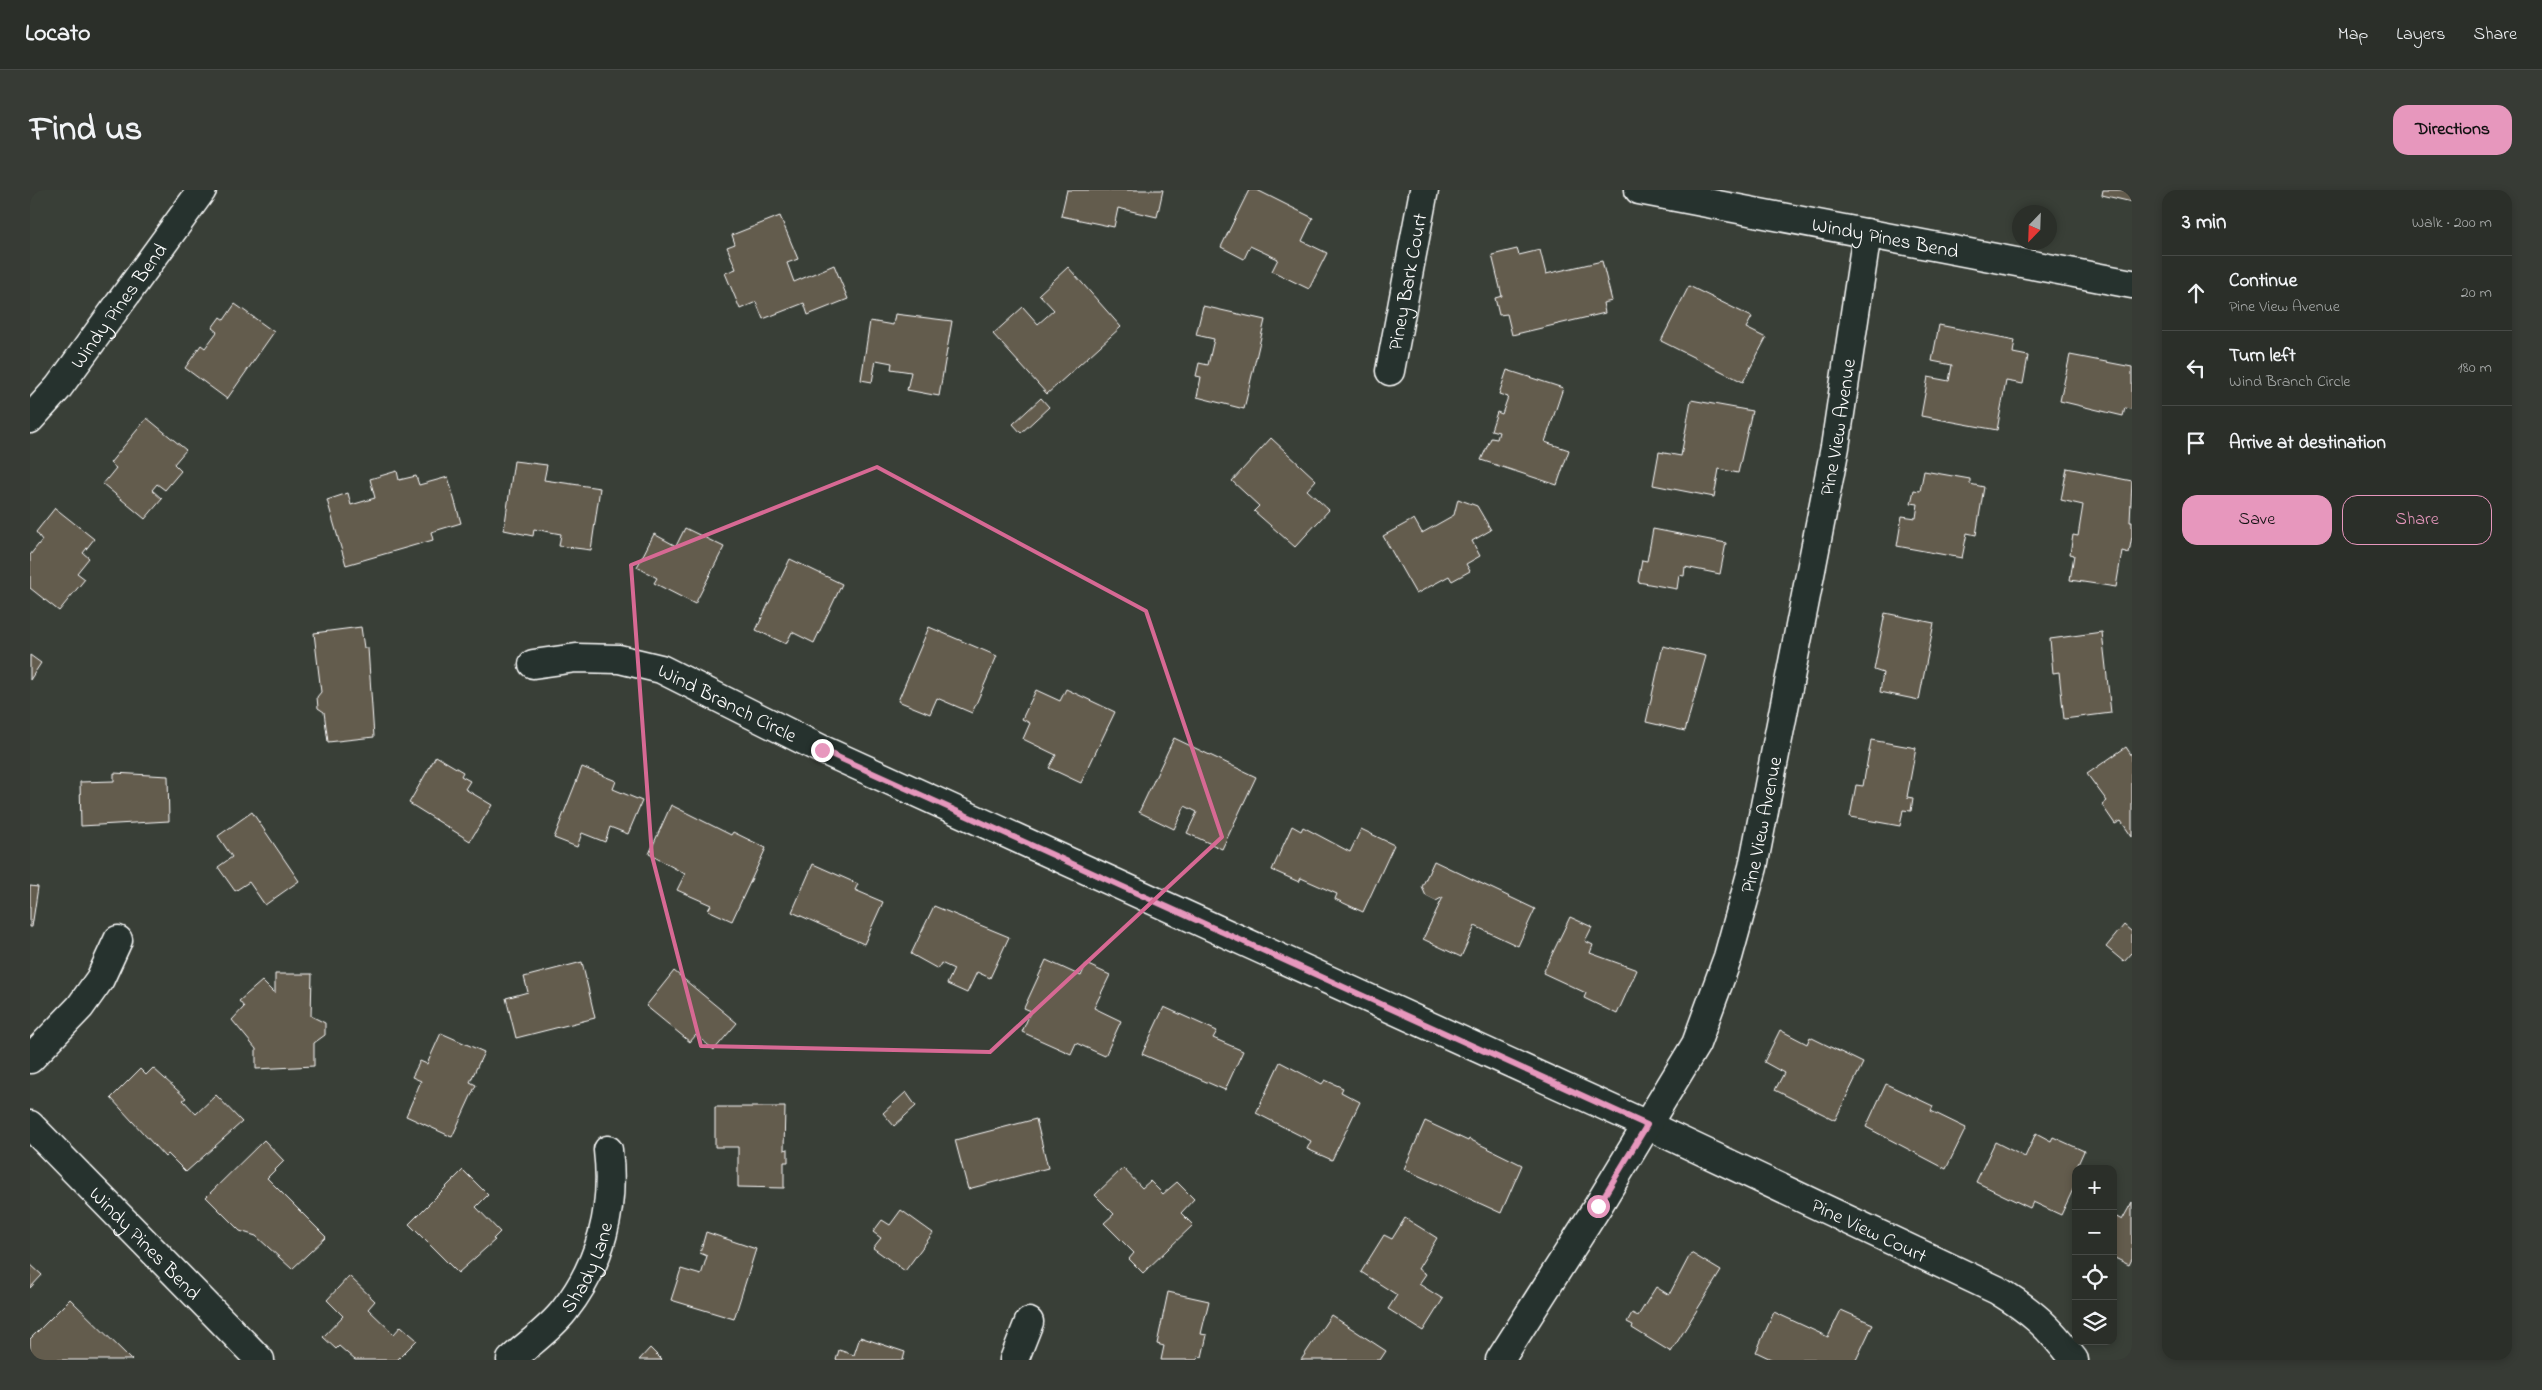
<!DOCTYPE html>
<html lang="en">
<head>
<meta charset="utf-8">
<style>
  body { margin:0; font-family:"Indie Flower",sans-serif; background:#373b35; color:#f1f3f6 }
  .controls { position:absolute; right:15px; bottom:15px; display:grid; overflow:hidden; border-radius:10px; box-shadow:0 2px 8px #0003 }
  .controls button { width:45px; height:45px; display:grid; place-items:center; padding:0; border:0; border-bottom:1px solid #474a46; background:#2b2f29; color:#f1f3f6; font:25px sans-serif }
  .compass { position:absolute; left:1982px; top:15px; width:45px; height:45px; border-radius:50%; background:#2b2f29; box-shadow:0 2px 8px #0003; rotate:203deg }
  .stop { position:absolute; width:15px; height:15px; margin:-11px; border:4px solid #e797bd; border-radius:50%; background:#fff }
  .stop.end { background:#e797bd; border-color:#fff; box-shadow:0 1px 5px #0008 }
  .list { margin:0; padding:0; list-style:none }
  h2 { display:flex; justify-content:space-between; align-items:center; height:65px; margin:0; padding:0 20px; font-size:21px }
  h2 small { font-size:16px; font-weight:400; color:#a6a9a8 }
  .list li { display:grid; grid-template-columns:32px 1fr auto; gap:15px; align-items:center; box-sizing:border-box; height:75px; padding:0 20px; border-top:1px solid #474a46 }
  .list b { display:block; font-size:19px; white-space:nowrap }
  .list p { margin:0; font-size:16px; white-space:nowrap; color:#a6a9a8 }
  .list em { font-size:16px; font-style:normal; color:#a6a9a8 }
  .actions { display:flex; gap:10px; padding:15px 20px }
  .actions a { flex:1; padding:11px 0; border:1px solid #e797bd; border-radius:15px; text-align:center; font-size:18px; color:#e797bd }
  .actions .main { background:#e797bd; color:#111 }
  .icon { flex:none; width:28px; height:28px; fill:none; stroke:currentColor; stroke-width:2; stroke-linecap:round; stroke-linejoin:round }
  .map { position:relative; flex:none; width:2102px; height:1170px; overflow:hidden; border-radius:15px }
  header { display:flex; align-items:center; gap:30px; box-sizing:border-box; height:70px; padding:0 25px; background:#2b2f29; border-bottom:1px solid #474a46 }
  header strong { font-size:24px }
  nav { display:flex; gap:28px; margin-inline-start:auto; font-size:18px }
  .intro { display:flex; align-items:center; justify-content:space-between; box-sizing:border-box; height:120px; padding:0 30px }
  h1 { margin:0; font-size:35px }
  .button { padding:12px 22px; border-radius:15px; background:#e797bd; color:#111; font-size:18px; font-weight:700 }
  main { display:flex; gap:30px; padding:0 30px }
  aside { flex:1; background:#2b2f29; border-radius:15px; box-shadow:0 2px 8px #0003 }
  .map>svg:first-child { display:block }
  .building { fill:#645b4e; stroke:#fff }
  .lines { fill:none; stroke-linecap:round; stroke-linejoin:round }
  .minor-casing { stroke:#fff; stroke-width:31 }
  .minor { stroke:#26332d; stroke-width:28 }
  .route { stroke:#e797bd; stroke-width:6 }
  .marked { fill:none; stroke:#d76994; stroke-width:4; stroke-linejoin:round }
  .labels { text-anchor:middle; stroke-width:4.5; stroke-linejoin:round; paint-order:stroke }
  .street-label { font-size:20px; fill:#fff; stroke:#26332d }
</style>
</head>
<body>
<header>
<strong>Locato</strong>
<nav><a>Map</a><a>Layers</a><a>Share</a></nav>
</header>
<div class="intro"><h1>Find us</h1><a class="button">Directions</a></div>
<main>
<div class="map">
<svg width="2102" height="1170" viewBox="0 0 2102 1170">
  <rect width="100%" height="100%" fill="#393f37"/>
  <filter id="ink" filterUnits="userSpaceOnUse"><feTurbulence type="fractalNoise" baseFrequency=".02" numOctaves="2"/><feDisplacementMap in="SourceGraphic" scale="10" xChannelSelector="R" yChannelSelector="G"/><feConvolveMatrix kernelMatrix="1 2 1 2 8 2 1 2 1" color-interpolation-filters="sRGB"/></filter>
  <g filter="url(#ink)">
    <!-- building -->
    <g class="building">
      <path d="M 1037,0 L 1133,0 L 1127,27 L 1088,18 L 1084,37 L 1031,26 Z"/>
      <path d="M 1219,0 L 1227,0 L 1283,28 L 1272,51 L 1297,63 L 1279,99 L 1242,81 L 1248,69 L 1220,56 L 1214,69 L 1191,57 Z"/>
      <path d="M 2073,0 L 2102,0 L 2102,12 L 2072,5 Z"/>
      <path d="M 750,26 L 768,69 L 757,73 L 764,92 L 804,75 L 818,109 L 778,125 L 774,113 L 733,129 L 726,112 L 710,119 L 695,83 L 706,79 L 697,57 L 705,54 L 702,45 Z"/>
      <path d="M 1487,59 L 1489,65 L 1510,60 L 1516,84 L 1572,71 L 1582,111 L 1573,113 L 1575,123 L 1482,145 L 1477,124 L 1469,125 L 1465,108 L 1472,106 L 1462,65 Z"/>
      <path d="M 1038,77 L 1091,137 L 1017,204 L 963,144 L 993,117 L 1008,134 L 1024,120 L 1009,104 Z"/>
      <path d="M 1659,96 L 1722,127 L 1716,138 L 1736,148 L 1713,192 L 1631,151 Z"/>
      <path d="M 205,114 L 244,142 L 197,209 L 155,178 L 171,155 L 175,158 L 187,142 L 182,138 L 190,127 L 194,130 Z"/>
      <path d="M 1173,116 L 1235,130 L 1214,219 L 1167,207 L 1171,187 L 1166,186 L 1169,173 L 1178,175 L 1184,149 L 1166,145 Z"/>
      <path d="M 865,124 L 922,131 L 909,206 L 877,200 L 881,182 L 861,179 L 862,173 L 846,170 L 842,192 L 831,190 L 840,131 L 863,135 Z"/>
      <path d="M 1909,135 L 1985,150 L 1983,163 L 1998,166 L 1993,194 L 1976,191 L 1967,240 L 1891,226 L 1898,187 L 1919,191 L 1922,175 L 1902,171 Z"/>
      <path d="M 2040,165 L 2102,177 L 2102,219 L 2095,218 L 2093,226 L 2030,211 Z"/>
      <path d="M 1477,180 L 1533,198 L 1515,252 L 1539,260 L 1527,295 L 1451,270 L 1461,248 L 1467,249 L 1469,242 L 1461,240 L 1467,222 L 1472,224 L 1478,207 L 1469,204 Z"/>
      <path d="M 1011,208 L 1019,217 L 991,243 L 983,234 Z"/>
      <path d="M 1661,210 L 1722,221 L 1708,283 L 1689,279 L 1684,307 L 1623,295 L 1629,262 L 1651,266 Z"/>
      <path d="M 117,228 L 156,260 L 144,274 L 151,281 L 135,300 L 127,294 L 122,300 L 132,309 L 115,329 L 73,294 L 86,278 L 80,273 Z"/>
      <path d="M 1241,248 L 1286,290 L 1277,300 L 1299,320 L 1265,357 L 1224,321 L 1229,316 L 1202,291 Z"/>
      <path d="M 484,271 L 517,275 L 514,290 L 570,298 L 561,360 L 529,356 L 531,344 L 504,339 L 503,346 L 474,340 Z"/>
      <path d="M 2037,278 L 2102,291 L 2100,332 L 2102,332 L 2102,346 L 2099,363 L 2092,361 L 2086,397 L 2040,390 L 2044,365 L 2040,364 L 2043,345 L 2048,346 L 2053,315 L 2031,310 Z"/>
      <path d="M 367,281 L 369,290 L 386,286 L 389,295 L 418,287 L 431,333 L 401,342 L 403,350 L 316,375 L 297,310 L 318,303 L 321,315 L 345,308 L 340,289 Z"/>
      <path d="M 1894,281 L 1940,289 L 1940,294 L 1954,297 L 1946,345 L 1937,343 L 1932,368 L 1867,356 L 1872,326 L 1886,328 L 1888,314 L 1881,313 L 1884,300 L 1890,301 Z"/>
      <path d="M 1428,309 L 1447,316 L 1461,340 L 1442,351 L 1450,366 L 1436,374 L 1440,381 L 1422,391 L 1419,386 L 1386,404 L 1353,346 L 1384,329 L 1392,343 L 1424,325 Z"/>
      <path d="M 25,318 L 64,349 L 53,363 L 59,368 L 47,383 L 55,389 L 29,421 L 0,398 L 0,365 L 12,350 L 6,342 Z"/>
      <path d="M 655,338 L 694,357 L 665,414 L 624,393 L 627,388 L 607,377 L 624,344 L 646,356 Z"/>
      <path d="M 1623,339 L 1696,353 L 1690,384 L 1655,377 L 1654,386 L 1649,385 L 1647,399 L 1608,392 L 1612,370 L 1617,371 Z"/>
      <path d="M 760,369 L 812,394 L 784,453 L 762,442 L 756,454 L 726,440 Z"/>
      <path d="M 1855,423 L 1904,433 L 1889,510 L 1850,502 L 1853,483 L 1844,480 Z"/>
      <path d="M 331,437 L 334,458 L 338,458 L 344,547 L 298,552 L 294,522 L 288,518 L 287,507 L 291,502 L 284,443 Z"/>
      <path d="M 899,437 L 967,466 L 942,523 L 907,508 L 900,524 L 868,511 Z"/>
      <path d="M 2072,442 L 2081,523 L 2034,529 L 2029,482 L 2023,483 L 2020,449 Z"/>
      <path d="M 1633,456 L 1676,466 L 1655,541 L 1616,532 Z"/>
      <path d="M 0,465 L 11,473 L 0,490 Z"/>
      <path d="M 1036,499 L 1085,522 L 1051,593 L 1019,578 L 1026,565 L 993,549 L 1000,533 L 992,529 L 1006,500 L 1030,511 Z"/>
      <path d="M 1144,548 L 1226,587 L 1192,659 L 1157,643 L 1167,622 L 1155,616 L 1144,639 L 1109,622 Z"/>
      <path d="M 1841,550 L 1886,558 L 1877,607 L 1883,608 L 1881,621 L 1873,620 L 1870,636 L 1820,627 L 1826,595 L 1833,596 Z"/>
      <path d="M 2096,557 L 2102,566 L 2102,647 L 2091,631 L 2085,634 L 2072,615 L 2077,611 L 2057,584 Z"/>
      <path d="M 406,566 L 433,582 L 431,586 L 440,591 L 435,599 L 462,615 L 440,651 L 379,613 Z"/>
      <path d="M 552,577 L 586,591 L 583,599 L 612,611 L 598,644 L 580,637 L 575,652 L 552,643 L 547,657 L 524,648 Z"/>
      <path d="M 84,583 L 138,586 L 139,631 L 51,636 L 50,592 L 84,591 Z"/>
      <path d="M 641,615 L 701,645 L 703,642 L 736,658 L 702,731 L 678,720 L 681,715 L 647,700 L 655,684 L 619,664 Z"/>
      <path d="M 222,622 L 269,691 L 235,715 L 219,692 L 205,701 L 188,677 L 202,667 L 188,646 Z"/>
      <path d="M 1262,636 L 1271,641 L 1273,637 L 1320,662 L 1331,639 L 1364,655 L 1333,722 L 1305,709 L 1307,704 L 1271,688 L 1269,692 L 1242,680 Z"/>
      <path d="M 1404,671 L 1505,719 L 1488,756 L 1445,736 L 1431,767 L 1393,749 L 1413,707 L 1406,711 L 1396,706 L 1392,697 Z"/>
      <path d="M 783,674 L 828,694 L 825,700 L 853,712 L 834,754 L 762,722 Z"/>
      <path d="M 0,696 L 8,697 L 2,737 L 0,737 Z"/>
      <path d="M 904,716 L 979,747 L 960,788 L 947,782 L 937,803 L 917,794 L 924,779 L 911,773 L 908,779 L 881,764 Z"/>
      <path d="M 1540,727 L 1562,737 L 1555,751 L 1563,755 L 1560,763 L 1607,780 L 1587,824 L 1554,808 L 1556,803 L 1513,783 Z"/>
      <path d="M 2094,735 L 2102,742 L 2102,763 L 2094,772 L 2076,757 Z"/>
      <path d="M 1016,770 L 1051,786 L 1056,774 L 1080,785 L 1064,818 L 1091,831 L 1075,866 L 1046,853 L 1041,864 L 992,842 L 1001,821 L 994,818 Z"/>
      <path d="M 552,772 L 565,828 L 486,848 L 476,808 L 498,802 L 494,787 Z"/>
      <path d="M 644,781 L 707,833 L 684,860 L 666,845 L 660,852 L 616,816 Z"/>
      <path d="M 245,784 L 282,784 L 281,826 L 295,833 L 295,845 L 284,853 L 284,876 L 226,879 L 226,859 L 202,830 L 214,817 L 209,811 L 232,791 L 245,804 Z"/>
      <path d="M 1134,817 L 1187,841 L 1183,848 L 1213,861 L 1195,900 L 1112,864 Z"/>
      <path d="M 1750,840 L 1777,854 L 1780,847 L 1833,873 L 1805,930 L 1745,900 L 1754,883 L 1734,872 Z"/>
      <path d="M 411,843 L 454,862 L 440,892 L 446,895 L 422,947 L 376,926 L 391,891 L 382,887 L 390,871 L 397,874 Z"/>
      <path d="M 1250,872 L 1292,894 L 1295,890 L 1313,898 L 1311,902 L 1330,912 L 1302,970 L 1277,959 L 1281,951 L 1226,923 Z"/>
      <path d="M 123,878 L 156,908 L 153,910 L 166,924 L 186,905 L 212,932 L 156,982 L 138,964 L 135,967 L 81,908 L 110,879 L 116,885 Z"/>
      <path d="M 1856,894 L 1903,916 L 1901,921 L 1936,938 L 1916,979 L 1836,937 Z"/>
      <path d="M 876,902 L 886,916 L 864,936 L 853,923 Z"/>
      <path d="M 685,917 L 755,917 L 754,960 L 758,959 L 758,972 L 754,972 L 754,998 L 708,997 L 708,957 L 685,957 Z"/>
      <path d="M 1006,929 L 1018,978 L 938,999 L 925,950 Z"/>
      <path d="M 1395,931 L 1438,951 L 1439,949 L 1492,975 L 1471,1023 L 1374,979 Z"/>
      <path d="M 2006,943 L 2021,951 L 2023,947 L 2054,961 L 2045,981 L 2046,993 L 2031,1025 L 2003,1012 L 2000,1018 L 1946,992 L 1965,952 L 1995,967 Z"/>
      <path d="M 234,950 L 254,971 L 237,988 L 296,1047 L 262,1079 L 226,1046 L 210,1041 L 176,1007 Z"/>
      <path d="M 1093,978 L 1112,998 L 1120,991 L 1133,1004 L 1147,992 L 1164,1009 L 1151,1023 L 1163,1035 L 1113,1083 L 1099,1069 L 1104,1063 L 1074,1033 L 1084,1024 L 1065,1005 Z"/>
      <path d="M 433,980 L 458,1005 L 446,1017 L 470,1042 L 463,1049 L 465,1050 L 428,1083 L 379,1034 Z"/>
      <path d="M 2102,1012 L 2102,1069 L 2099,1075 L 2083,1067 L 2083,1025 L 2092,1030 Z"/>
      <path d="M 871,1020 L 903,1043 L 875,1081 L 843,1058 L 851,1048 L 843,1042 L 852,1030 L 860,1035 Z"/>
      <path d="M 1375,1028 L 1407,1048 L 1388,1079 L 1396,1084 L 1389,1094 L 1413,1109 L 1393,1141 L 1358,1119 L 1367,1105 L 1331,1082 L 1354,1045 L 1362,1049 Z"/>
      <path d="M 676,1042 L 726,1059 L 704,1129 L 641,1110 L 651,1079 L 671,1085 L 677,1066 L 670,1063 Z"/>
      <path d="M 1661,1063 L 1691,1081 L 1641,1162 L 1602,1138 L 1603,1135 L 1597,1132 L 1602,1123 L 1608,1126 L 1626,1097 L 1639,1105 Z"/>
      <path d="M 0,1074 L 12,1085 L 0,1098 Z"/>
      <path d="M 319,1086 L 345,1111 L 338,1119 L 364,1144 L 371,1136 L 387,1150 L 367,1170 L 325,1170 L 309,1156 L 306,1159 L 293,1147 L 313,1126 L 297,1110 Z"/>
      <path d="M 1138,1102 L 1179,1111 L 1171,1144 L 1177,1145 L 1172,1167 L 1168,1166 L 1167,1170 L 1131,1170 L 1134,1156 L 1127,1154 Z"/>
      <path d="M 40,1109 L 102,1170 L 0,1170 L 0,1149 Z"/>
      <path d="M 1811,1120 L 1843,1134 L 1826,1170 L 1743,1170 L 1726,1162 L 1744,1122 L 1798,1147 Z"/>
      <path d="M 1301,1125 L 1356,1161 L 1350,1170 L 1271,1170 Z"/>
      <path d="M 830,1147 L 875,1162 L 873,1170 L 806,1170 L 809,1160 L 824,1165 Z"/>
      <path d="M 620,1158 L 632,1170 L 609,1170 Z"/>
    </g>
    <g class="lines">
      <defs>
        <g id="minor">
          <path id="s1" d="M 1609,0 L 2102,94"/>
          <path id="s2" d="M 1360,181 L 1394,0"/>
          <path id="s3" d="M 0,229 L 28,198 L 172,0"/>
          <path id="s4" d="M 503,474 L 546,468 L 589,469 L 631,479 L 793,560 L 1617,935 L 1967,1100 C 2003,1122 2019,1137 2044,1170"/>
          <path d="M 0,869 L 50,817 L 70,789 L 88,750"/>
          <path id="s5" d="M 0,935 L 230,1170"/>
          <path id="s6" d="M 481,1170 C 498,1154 520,1139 534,1121 C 571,1074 585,1018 578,960"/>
          <path d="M 984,1170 L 999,1132"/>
          <path id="s7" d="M 1470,1170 L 1568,1016 L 1666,854 L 1698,767 L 1723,677 L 1805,257 L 1837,43"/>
        </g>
      </defs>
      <!-- minor casing -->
      <use href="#minor" class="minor-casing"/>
      <!-- minor -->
      <use href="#minor" class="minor"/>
    </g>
  </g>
  <g class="lines" filter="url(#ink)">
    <!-- route -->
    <path class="route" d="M 792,560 L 1617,935 L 1568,1016"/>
  </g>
  <!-- marked area -->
  <path class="marked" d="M 847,277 L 1116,421 L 1192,647 L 960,862 L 671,856 L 622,666 L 601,375 Z"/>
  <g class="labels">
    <!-- street labels -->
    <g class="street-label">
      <text dy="7" stroke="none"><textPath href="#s1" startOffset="251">Windy Pines Bend</textPath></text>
      <text dy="7" stroke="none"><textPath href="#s2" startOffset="91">Piney Bark Court</textPath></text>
      <text dy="7" stroke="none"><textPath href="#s3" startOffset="144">Windy Pines Bend</textPath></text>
      <text dy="7" stroke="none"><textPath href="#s7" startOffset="1006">Pine View Avenue</textPath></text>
      <text dy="7" stroke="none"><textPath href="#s4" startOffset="204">Wind Branch Circle</textPath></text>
      <text dy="7" stroke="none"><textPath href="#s7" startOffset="601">Pine View Avenue</textPath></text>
      <text dy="7" stroke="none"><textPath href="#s4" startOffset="1462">Pine View Court</textPath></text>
      <text dy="7" stroke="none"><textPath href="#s5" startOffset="165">Windy Pines Bend</textPath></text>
      <text dy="7" stroke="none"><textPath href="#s6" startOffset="122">Shady Lane</textPath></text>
    </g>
  </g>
</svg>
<div class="controls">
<button>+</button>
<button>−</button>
<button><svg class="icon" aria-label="locate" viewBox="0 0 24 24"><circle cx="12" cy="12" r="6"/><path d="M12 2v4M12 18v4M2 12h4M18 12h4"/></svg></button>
<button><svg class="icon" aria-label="layers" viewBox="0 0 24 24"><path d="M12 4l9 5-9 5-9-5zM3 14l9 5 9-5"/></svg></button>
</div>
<svg class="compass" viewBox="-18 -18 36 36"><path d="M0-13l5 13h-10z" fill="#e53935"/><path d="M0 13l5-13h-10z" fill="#a6a9a8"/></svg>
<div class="stop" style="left:1568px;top:1016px"></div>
<div class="stop end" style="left:792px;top:560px"></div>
</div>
<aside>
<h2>3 min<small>Walk · 200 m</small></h2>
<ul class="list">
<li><svg class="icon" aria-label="ahead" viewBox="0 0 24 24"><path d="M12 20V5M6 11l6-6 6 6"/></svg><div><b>Continue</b><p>Pine View Avenue</p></div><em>20 m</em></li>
<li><svg class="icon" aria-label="left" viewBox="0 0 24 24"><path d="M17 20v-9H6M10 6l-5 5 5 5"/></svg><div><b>Turn left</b><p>Wind Branch Circle</p></div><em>180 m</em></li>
<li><svg class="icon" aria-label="arrive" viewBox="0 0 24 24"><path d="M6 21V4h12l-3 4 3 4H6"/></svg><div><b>Arrive at destination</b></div></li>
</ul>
<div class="actions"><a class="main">Save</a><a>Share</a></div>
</aside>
</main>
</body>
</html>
